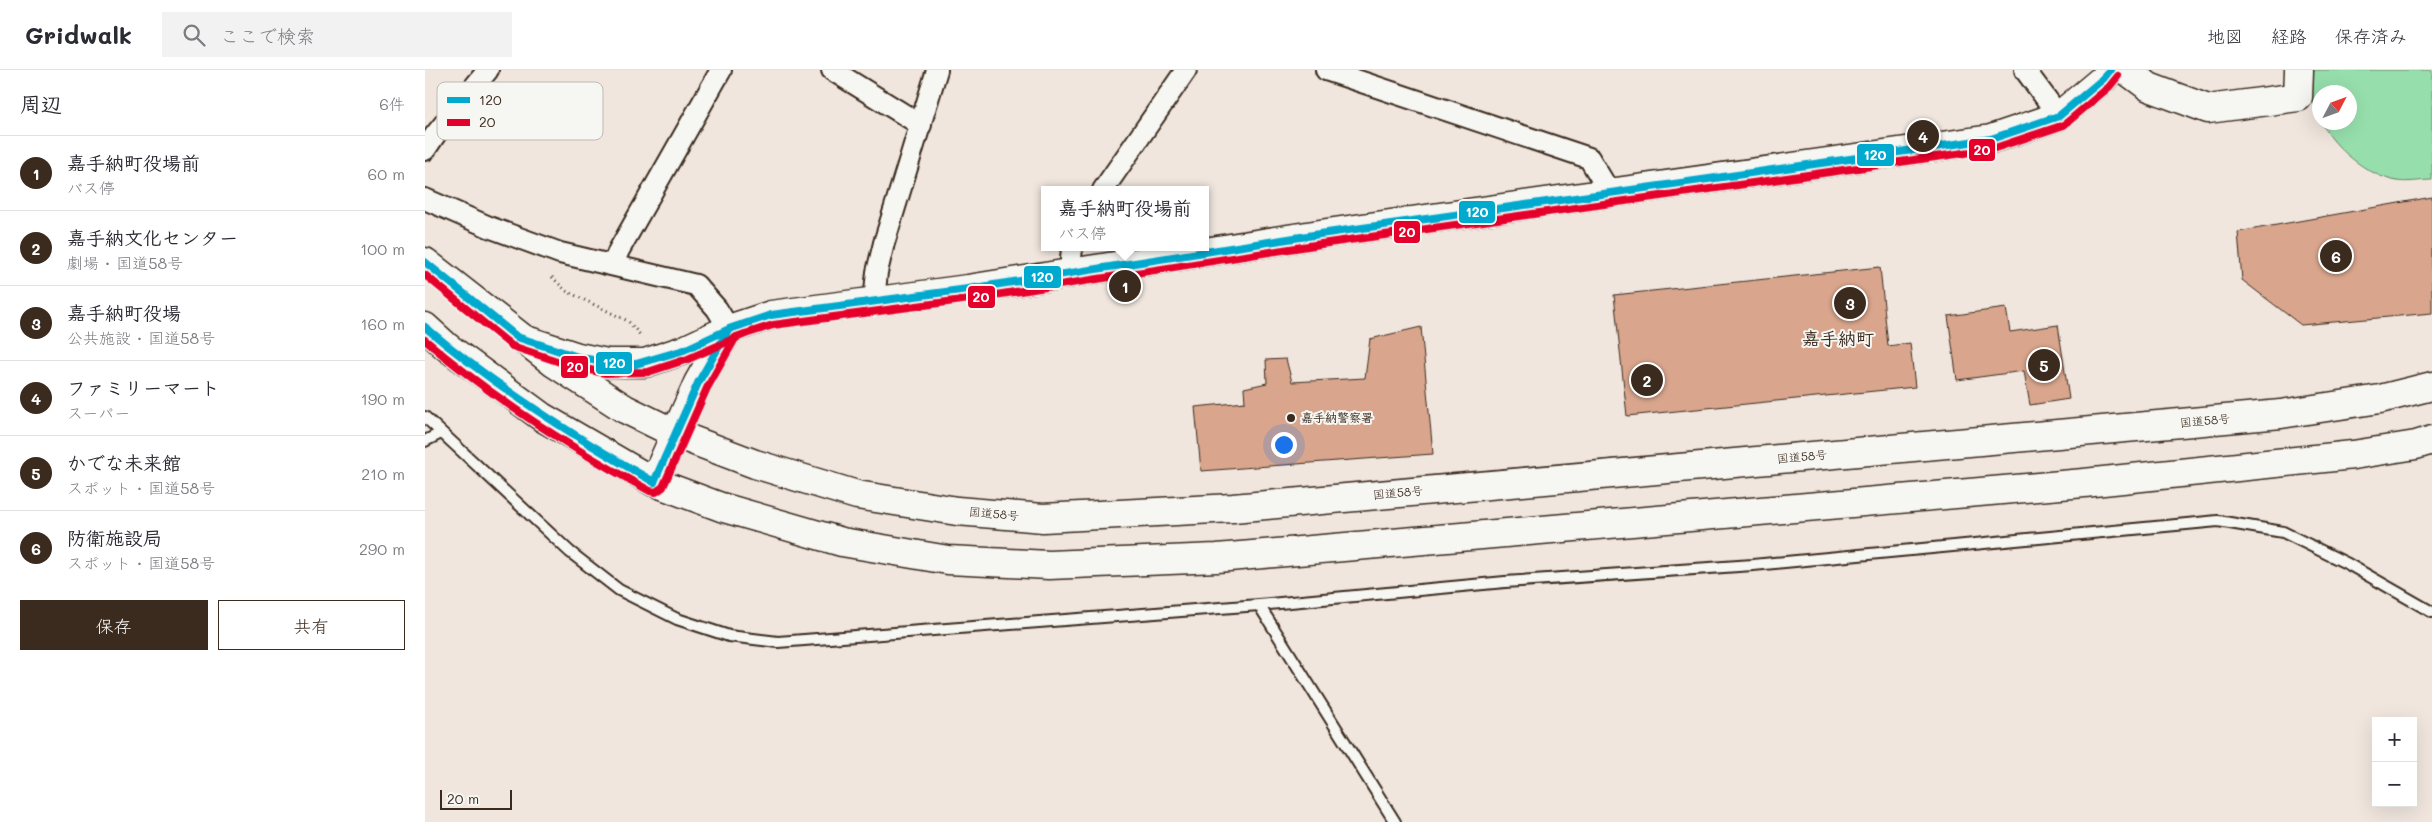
<!DOCTYPE html>
<html lang="ja">
<head>
<meta charset="utf-8">
<style>
  body { margin:0; font-family:Mali,"Klee One",sans-serif; background:#f2f2f3; color:#2b2b33 }
  .controls { position:absolute; right:15px; bottom:15px; display:grid; overflow:hidden; border-radius:0px; box-shadow:0 5px 20px #0002 }
  .controls button { width:45px; height:45px; display:grid; place-items:center; padding:0; border:0; border-bottom:1px solid #e1e1e2; background:#fff; color:#2b2b33; font:25px sans-serif }
  .compass { position:absolute; left:1887px; top:15px; width:45px; height:45px; border-radius:50%; background:#fff; box-shadow:0 5px 20px #0002; rotate:49deg }
  .scale { position:absolute; left:15px; bottom:12px; width:72px; box-sizing:border-box; padding-left:5px; border:2px solid #3b2a1e; border-top:0; font-size:14px; line-height:18px; white-space:nowrap; color:#3b2a1e; -webkit-text-stroke:4px #f6f6f2; paint-order:stroke }
  .you { position:absolute; left:858px; top:374px; width:18px; height:18px; margin:-12px; border:4px solid #fff; border-radius:50%; background:#1a73e8; box-shadow:0 0 0 8px #1a73e833 }
  .badge { display:grid; place-items:center; width:32px; height:32px; border-radius:50%; background:#3b2a1e; color:#fff; font-size:16px; font-weight:700 }
  .pin { position:absolute; translate:-50% -50%; border:2px solid #fff; box-shadow:0 1px 5px #0006 }
  .popup { position:absolute; left:616px; top:116px; width:168px; height:65px; box-sizing:border-box; display:grid; place-content:center; border-radius:0px; background:#fff; filter:drop-shadow(0 1px 4px #0005); font-size:16px; white-space:nowrap; color:#7c7c81 }
  .popup b { font-size:19px; color:#2b2b33 }
  .popup::after { content:''; position:absolute; left:50%; top:100%; margin-left:-10px; border:10px solid transparent; border-top-color:#fff }
  .list { margin:0; padding:0; list-style:none }
  h2 { display:flex; justify-content:space-between; align-items:center; height:65px; margin:0; padding:0 20px; font-size:21px }
  h2 small { font-size:16px; font-weight:400; color:#7c7c81 }
  .list li { display:grid; grid-template-columns:32px 1fr auto; gap:15px; align-items:center; box-sizing:border-box; height:75px; padding:0 20px; border-top:1px solid #e1e1e2 }
  .list b { display:block; font-size:19px; white-space:nowrap }
  .list p { margin:0; font-size:16px; white-space:nowrap; color:#7c7c81 }
  .list em { font-size:16px; font-style:normal; color:#7c7c81 }
  .actions { display:flex; gap:10px; padding:15px 20px }
  .actions a { flex:1; padding:11px 0; border:1px solid #3b2a1e; border-radius:0px; text-align:center; font-size:18px; color:#3b2a1e }
  .actions .main { background:#3b2a1e; color:#fff }
  .icon { flex:none; width:28px; height:28px; fill:none; stroke:currentColor; stroke-width:2; stroke-linecap:round; stroke-linejoin:round }
  .map { position:relative; flex:none; width:2007px; height:752px; overflow:hidden }
  header { display:flex; align-items:center; gap:30px; box-sizing:border-box; height:70px; padding:0 25px; background:#fff; border-bottom:1px solid #e1e1e2 }
  header strong { font-size:24px }
  nav { display:flex; gap:28px; margin-inline-start:auto; font-size:18px }
  .search { width:350px; height:45px; background:#f2f2f3; display:flex; align-items:center; gap:12px; box-sizing:border-box; padding:0 18px; border-radius:0px; color:#7c7c81; font-size:19px }
  main { display:flex }
  aside { flex:1; background:#fff }
  .map>svg:first-child { display:block }
  .green { fill:#96deac; stroke:#688465 }
  .building { fill:#d9a68d; stroke:#3b2a1e }
  .lines { fill:none; stroke-linecap:round; stroke-linejoin:round }
  .lane-casing { stroke:#3b2a1e; stroke-width:14 }
  .street-casing { stroke:#3b2a1e; stroke-width:24 }
  .secondary-casing { stroke:#3b2a1e; stroke-width:31 }
  .highway-casing { stroke:#3b2a1e; stroke-width:31 }
  .path { stroke:#3b2a1e; stroke-width:3; stroke-dasharray:1 4; stroke-linecap:butt }
  .lane { stroke:#f6f6f2; stroke-width:10 }
  .street { stroke:#f6f6f2; stroke-width:20 }
  .secondary { stroke:#f6f6f2; stroke-width:28 }
  .highway { stroke:#f6f6f2; stroke-width:28 }
  .bus-1-casing { stroke:#f6f6f2; stroke-width:11 }
  .bus-2-casing { stroke:#f6f6f2; stroke-width:11 }
  .bus-1 { stroke:#00a9ce; stroke-width:8 }
  .bus-2 { stroke:#e4002b; stroke-width:8 }
  .poi-dot { fill:#3b2a1e; stroke:#f6f6f2; stroke-width:2 }
  .labels { text-anchor:middle; stroke-width:4; stroke-linejoin:round; paint-order:stroke }
  .poi-label { font-size:12px; font-weight:bold; fill:#3b2a1e; stroke:#f6f6f2; text-anchor:start }
  .street-label { font-size:12px; fill:#3b2a1e; stroke:#f6f6f2 }
  .district-label { font-size:18px; font-weight:bold; fill:#3b2a1e; stroke:#f6f6f2 }
  .key { fill:#f6f6f2; stroke:#beb9b2; stroke-width:1 }
  .key-label { font-size:14px; fill:#3b2a1e }
  .line-badge { stroke:#f6f6f2; stroke-width:2 }
  .badge-label { font-size:14px; text-anchor:middle; font-weight:bold; fill:#fff }
</style>
</head>
<body>
<header>
<strong>Gridwalk</strong>
<div class="search"><svg class="icon" aria-label="search" viewBox="0 0 24 24"><circle cx="10" cy="10" r="6"/><path d="M15 15l6 6"/></svg>ここで検索</div>
<nav><a>地図</a><a>経路</a><a>保存済み</a></nav>
</header>
<main>
<aside>
<h2>周辺<small>6件</small></h2>
<ul class="list">
<li><span class="badge">1</span><div><b>嘉手納町役場前</b><p>バス停</p></div><em>60 m</em></li>
<li><span class="badge">2</span><div><b>嘉手納文化センター</b><p>劇場 · 国道58号</p></div><em>100 m</em></li>
<li><span class="badge">3</span><div><b>嘉手納町役場</b><p>公共施設 · 国道58号</p></div><em>160 m</em></li>
<li><span class="badge">4</span><div><b>ファミリーマート</b><p>スーパー</p></div><em>190 m</em></li>
<li><span class="badge">5</span><div><b>かでな未来館</b><p>スポット · 国道58号</p></div><em>210 m</em></li>
<li><span class="badge">6</span><div><b>防衛施設局</b><p>スポット · 国道58号</p></div><em>290 m</em></li>
</ul>
<div class="actions"><a class="main">保存</a><a>共有</a></div>
</aside>
<div class="map">
<svg width="2007" height="752" viewBox="0 0 2007 752">
  <rect width="100%" height="100%" fill="#f0e6de"/>
  <filter id="ink" filterUnits="userSpaceOnUse"><feTurbulence type="fractalNoise" baseFrequency=".02" numOctaves="2"/><feDisplacementMap in="SourceGraphic" scale="10" xChannelSelector="R" yChannelSelector="G"/><feConvolveMatrix kernelMatrix="1 2 1 2 8 2 1 2 1" color-interpolation-filters="sRGB"/></filter>
  <g filter="url(#ink)">
    <!-- green -->
    <path class="green" d="M 1885,0 L 2007,0 L 2007,110 C 1996,110 1983,113 1972,111 C 1943,106 1909,78 1897,53 L 1924,52 L 1924,22 L 1894,22 L 1894,46 L 1886,28 Z"/>
    <!-- building -->
    <g class="building">
      <path d="M 2007,127 L 2007,243 L 1876,255 L 1817,210 L 1813,162 Z"/>
      <path d="M 1455,197 L 1463,276 L 1485,273 L 1490,317 L 1202,346 L 1189,225 Z"/>
      <path d="M 1581,238 L 1585,262 L 1633,255 L 1644,329 L 1605,335 L 1599,301 L 1532,310 L 1523,246 Z"/>
      <path d="M 996,257 L 1008,384 L 776,401 L 770,337 L 820,332 L 819,318 L 842,313 L 841,290 L 861,289 L 867,312 L 940,308 L 945,269 Z"/>
    </g>
    <g class="lines">
      <defs>
        <g id="lane">
          <path d="M 0,347 L 145,482 L 194,520 L 252,549 L 304,566 L 353,572 L 834,535 L 1080,512 L 1328,495 L 1793,451 L 1858,462 L 1923,494 L 2007,542"/>
          <path d="M 0,371 L 16,363"/>
          <path d="M 834,535 L 970,752"/>
        </g>
        <g id="street">
          <path d="M 407,0 L 496,55"/>
          <path d="M 901,0 L 1164,88 L 1185,123"/>
          <path d="M 1600,0 L 1634,46"/>
          <path d="M 0,80 L 10,65 L 63,0"/>
          <path d="M 678,120 L 761,0"/>
          <path d="M 0,129 L 64,157 L 135,183 L 271,215 L 292,239 L 304,259"/>
          <path d="M 188,194 L 194,180 L 296,0"/>
          <path d="M 645,202 L 647,177"/>
          <path d="M 449,231 L 452,202 L 459,173 L 512,0"/>
        </g>
        <g id="secondary">
          <path d="M 1701,0 L 1724,17 L 1783,39 L 1873,27 L 1874,0"/>
          <path d="M 101,270 L 153,287 L 182,293 L 220,293 L 259,280 L 304,259 L 346,245 L 543,219 L 895,164 L 1566,69 L 1634,46 L 1678,9 L 1685,0"/>
          <path d="M 229,412 L 273,313 L 304,259"/>
        </g>
        <g id="highway">
          <path d="M 0,192 L 129,293 L 200,339 L 251,364 L 330,394 L 432,425 L 532,441 L 618,448 L 808,438 L 1856,344 L 1955,329 L 2007,316"/>
          <path d="M 0,257 L 22,277 L 117,347 L 229,412 L 296,437 L 417,472 L 523,490 L 624,495 L 792,488 L 1659,413 L 1928,385 L 1991,375 L 2007,370"/>
        </g>
      </defs>
      <!-- lane casing -->
      <use href="#lane" class="lane-casing"/>
      <!-- street casing -->
      <use href="#street" class="street-casing"/>
      <!-- secondary casing -->
      <use href="#secondary" class="secondary-casing"/>
      <!-- highway casing -->
      <use href="#highway" class="highway-casing"/>
      <!-- path -->
      <path class="path" d="M 127,207 L 141,221 L 203,251 L 217,267"/>
      <!-- lane -->
      <use href="#lane" class="lane"/>
      <!-- street -->
      <use href="#street" class="street"/>
      <!-- secondary -->
      <use href="#secondary" class="secondary"/>
      <!-- highway -->
      <use href="#highway" class="highway"/>
      <defs>
        <g id="bus-1">
          <path d="M 0,192 L 92,267 L 153,287 L 182,293 L 211,294 L 259,280 L 304,259 L 346,245 L 543,219 L 895,164 L 1566,69 L 1634,46 L 1678,9 L 1685,0"/>
          <path d="M 0,257 C 71,317 148,366 229,412"/>
          <path d="M 229,412 L 273,313 L 304,259 L 316,255"/>
        </g>
        <g id="bus-2">
          <path d="M 0,205 L 87,276 L 150,297 L 180,303 L 223,302 L 263,289 L 320,264"/>
          <path d="M 0,270 C 69,329 145,378 225,421 L 231,422 L 238,417 L 282,318 L 311,267 L 348,255 L 545,229 L 896,174 L 1567,79 L 1639,55 L 1684,17 L 1693,6"/>
        </g>
      </defs>
      <!-- bus-1 casing -->
      <use href="#bus-1" class="bus-1-casing"/>
      <!-- bus-2 casing -->
      <use href="#bus-2" class="bus-2-casing"/>
      <!-- bus-1 -->
      <use href="#bus-1" class="bus-1"/>
      <!-- bus-2 -->
      <use href="#bus-2" class="bus-2"/>
    </g>
  </g>
  <!-- markers -->
  <circle class="poi-dot" cx="866" cy="348" r="5"/>
  <g class="labels">
    <!-- poi labels -->
    <g class="poi-label">
      <text x="876" y="352">嘉手納警察署</text>
    </g>
    <!-- street labels -->
    <g class="street-label">
      <text transform="translate(1780 351) rotate(-5)" y="4">国道58号</text>
      <text transform="translate(1377 387) rotate(-5)" y="4">国道58号</text>
      <text transform="translate(973 423) rotate(-5)" y="4">国道58号</text>
      <text transform="translate(569 444) rotate(5)" y="4">国道58号</text>
    </g>
    <!-- district labels -->
    <g class="district-label">
      <text x="1413" y="275">嘉手納町</text>
    </g>
  </g>
  <!-- legend -->
  <rect x="12" y="12" width="166" height="58" rx="8" class="key"/>
  <rect x="22" y="27" width="23" height="6" fill="#00a9ce"/>
  <rect x="22" y="49" width="23" height="7" fill="#e4002b"/>
  <g class="key-label">
    <text x="54" y="35">120</text>
    <text x="54" y="57">20</text>
  </g>
  <g class="line-badge">
    <rect x="1543" y="68" width="28" height="24" rx="5" fill="#e4002b"/>
    <rect x="1431" y="73" width="39" height="24" rx="5" fill="#00a9ce"/>
    <rect x="1033" y="130" width="38" height="24" rx="5" fill="#00a9ce"/>
    <rect x="968" y="150" width="28" height="24" rx="5" fill="#e4002b"/>
    <rect x="598" y="195" width="39" height="24" rx="5" fill="#00a9ce"/>
    <rect x="542" y="215" width="29" height="24" rx="5" fill="#e4002b"/>
    <rect x="170" y="281" width="38" height="24" rx="5" fill="#00a9ce"/>
    <rect x="135" y="285" width="29" height="24" rx="5" fill="#e4002b"/>
  </g>
  <g class="badge-label">
    <text x="1557" y="85">20</text>
    <text x="1450" y="90">120</text>
    <text x="1052" y="147">120</text>
    <text x="982" y="167">20</text>
    <text x="617" y="212">120</text>
    <text x="556" y="232">20</text>
    <text x="189" y="298">120</text>
    <text x="150" y="302">20</text>
  </g>
</svg>
<div class="controls">
<button>+</button>
<button>−</button>
</div>
<svg class="compass" viewBox="-18 -18 36 36"><path d="M0-13l5 13h-10z" fill="#e53935"/><path d="M0 13l5-13h-10z" fill="#7c7c81"/></svg>
<div class="scale">20 m</div>
<div class="you"></div>
<div class="pin badge" style="left:700px;top:216px">1</div>
<div class="popup"><b>嘉手納町役場前</b>バス停</div>
<div class="pin badge" style="left:1222px;top:310px">2</div>
<div class="pin badge" style="left:1425px;top:233px">3</div>
<div class="pin badge" style="left:1498px;top:66px">4</div>
<div class="pin badge" style="left:1619px;top:295px">5</div>
<div class="pin badge" style="left:1911px;top:186px">6</div>
</div>
</main>
</body>
</html>
